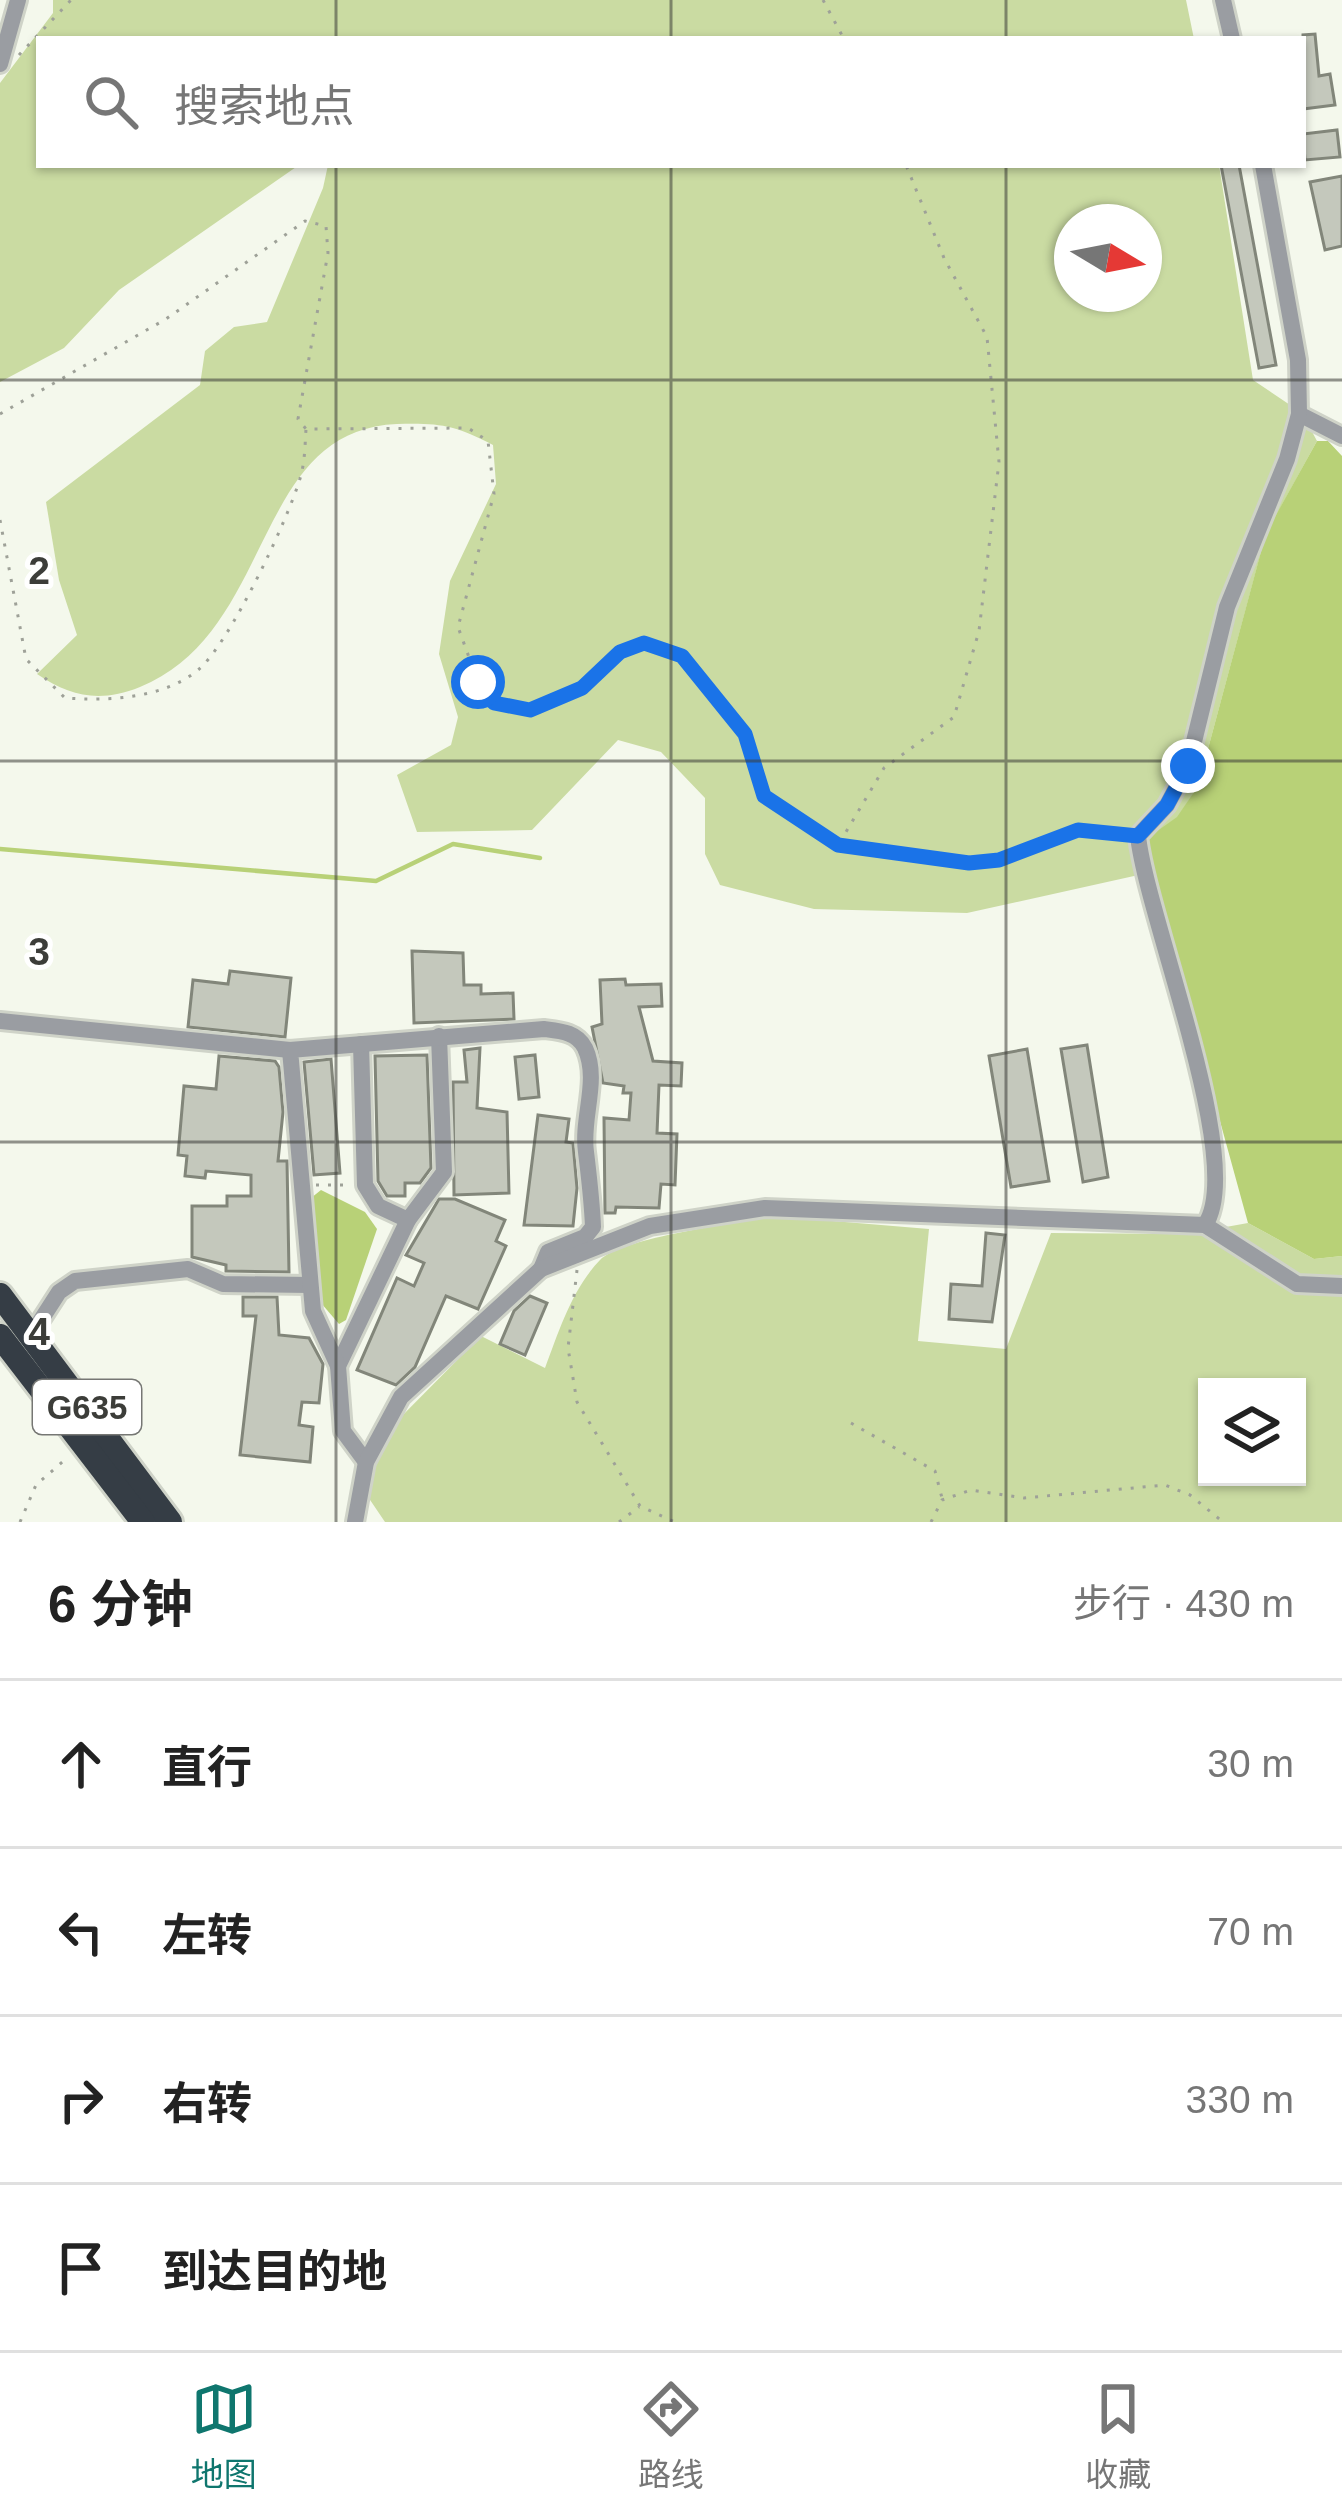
<!DOCTYPE html>
<html lang="zh">
<head>
<meta charset="utf-8">
<style>
  body { margin:0; font-family:Arial,"Noto Sans SC",sans-serif; background:#f6f6f6; color:#222 }
  .controls { position:absolute; right:36px; bottom:36px; display:grid; overflow:hidden; border-radius:0px; box-shadow:0 3px 9px #0004 }
  .controls button { width:108px; height:108px; display:grid; place-items:center; padding:0; border:0; border-bottom:3px solid #e0e0e0; background:#fff; color:#222; font:60px sans-serif }
  .compass { position:absolute; left:1054px; top:204px; width:108px; height:108px; border-radius:50%; background:#fff; box-shadow:0 3px 9px #0004; rotate:100deg }
  .stop { position:absolute; width:36px; height:36px; margin:-27px; border:9px solid #1a73e8; border-radius:50%; background:#fff }
  .stop.end { background:#1a73e8; border-color:#fff; box-shadow:0 3px 12px #0008 }
  .list { margin:0; padding:0; list-style:none }
  h2 { display:flex; justify-content:space-between; align-items:center; height:156px; margin:0; padding:0 48px; font-size:51px }
  h2 small { font-size:39px; font-weight:400; color:#767676 }
  .list li { display:grid; grid-template-columns:78px 1fr auto; gap:36px; align-items:center; box-sizing:border-box; height:168px; padding:0 48px; border-top:3px solid #e0e0e0 }
  .list b { display:block; font-size:45px; white-space:nowrap }
  .list em { font-size:39px; font-style:normal; color:#767676 }
  .icon { flex:none; width:66px; height:66px; fill:none; stroke:currentColor; stroke-width:2; stroke-linecap:round; stroke-linejoin:round }
  .map { position:relative; flex:none; width:1342px; height:1522px; overflow:hidden }
  .search { position:absolute; background:#fff; box-shadow:0 3px 9px #0004; left:36px; right:36px; top:36px; height:132px; display:flex; align-items:center; gap:30px; box-sizing:border-box; padding:0 42px; border-radius:0px; color:#767676; font-size:45px }
  .sheet { height:828px; background:#fff }
  nav { display:flex; justify-content:space-around; align-items:center; box-sizing:border-box; height:168px; border-top:3px solid #e0e0e0; background:#fff; font-size:33px; color:#767676 }
  nav a { display:grid; justify-items:center; gap:6px }
  nav .on { color:#0f766e }
  .map>svg:first-child { display:block }
  .green { fill:#cadba2; fill-rule:evenodd }
  .water { fill:#b8d177 }
  .lines { fill:none; stroke-linecap:round; stroke-linejoin:round }
  .stream { stroke:#b8d177; stroke-width:4.5 }
  .building { fill:#c4c8bc; stroke:#82867a; stroke-width:3 }
  .minor-casing { stroke:#cfd3c8; stroke-width:22 }
  .highway-casing { stroke:#cfd3c8; stroke-width:30 }
  .path { stroke:#9ea198; stroke-width:3; stroke-dasharray:3 9; stroke-linecap:butt }
  .minor { stroke:#9a9da2; stroke-width:16 }
  .highway { stroke:#353d45; stroke-width:24 }
  .route { stroke:#1a73e8; stroke-width:15 }
  .grid { fill:none; stroke:#3c3d39; stroke-width:3; stroke-opacity:0.55 }
  .labels { text-anchor:middle; stroke-width:10; stroke-linejoin:round; paint-order:stroke }
  .shield { fill:#fff; stroke:#767774; stroke-width:3 }
  .shield-label { font-size:33px; font-weight:bold; fill:#3c3d39 }
  .grid-label { font-size:39px; text-anchor:middle; font-weight:bold; fill:#3c3d39; stroke:#fff; stroke-width:10; stroke-linejoin:round; paint-order:stroke }
</style>
</head>
<body>
<div class="map">
<svg width="1342" height="1522" viewBox="0 0 1342 1522">
  <rect width="100%" height="100%" fill="#f4f8ec"/>
  <!-- green -->
  <g class="green">
    <path d="M 53,0 L 1186,0 L 1194,39 L 39,39 L 39,165 L 299,165 L 119,290 L 64,348 L 0,382 L 0,83 L 53,13 Z"/>
    <path d="M 328,165 L 1219,165 L 1253,380 L 1302,413 L 1317,441 L 1266,534 L 1198,786 L 1178,817 L 1144,841 L 1152,872 L 967,913 L 814,909 L 720,885 L 705,854 L 705,798 L 661,752 L 618,740 L 532,830 L 417,832 L 397,775 L 451,745 L 458,717 L 439,654 L 450,581 L 496,484 L 493,445 C 454,425 441,423 397,424 C 251,430 276,632 140,687 C 100,703 71,697 37,674 L 77,635 L 59,580 L 46,502 L 200,385 L 205,351 L 234,327 L 267,322 L 323,188 ZM 1072,222 L 1144,222 L 1144,294 L 1072,294 Z"/>
    <path d="M 773,1216 L 929,1229 L 918,1341 L 1006,1349 L 1051,1233 L 1187,1234 L 1248,1223 L 1314,1259 L 1342,1256 L 1342,1522 L 385,1522 L 364,1491 L 390,1428 L 481,1336 L 545,1368 C 559,1331 572,1289 600,1260 C 623,1237 738,1223 773,1216 ZM 1207,1387 L 1297,1387 L 1297,1477 L 1207,1477 Z"/>
  </g>
  <!-- water -->
  <g class="water">
    <path d="M 1317,441 L 1328,441 L 1342,456 L 1342,1256 L 1314,1259 L 1248,1223 L 1143,841 L 1177,817 L 1198,786 L 1266,533 Z"/>
    <path d="M 321,1190 L 365,1212 L 377,1229 L 346,1320 L 339,1324 L 321,1303 L 311,1198 Z"/>
  </g>
  <g class="lines">
    <!-- stream -->
    <path class="stream" d="M 0,849 L 376,881 L 453,844 L 540,858"/>
  </g>
  <!-- building -->
  <g class="building">
    <path d="M 1315,34 L 1319,76 L 1330,74 L 1335,105 L 1303,109 L 1303,35 Z"/>
    <path d="M 1337,130 L 1340,157 L 1305,160 L 1303,134 Z"/>
    <path d="M 1221,165 L 1239,165 L 1276,365 L 1259,368 Z"/>
    <path d="M 1342,176 L 1342,246 L 1325,250 L 1310,182 Z"/>
    <path d="M 412,951 L 463,953 L 464,985 L 481,985 L 481,994 L 513,993 L 514,1019 L 414,1023 Z"/>
    <path d="M 230,971 L 291,978 L 285,1037 L 188,1027 L 193,980 L 228,984 Z"/>
    <path d="M 625,979 L 626,985 L 661,984 L 662,1006 L 639,1007 L 653,1061 L 682,1063 L 681,1086 L 659,1085 L 657,1133 L 677,1134 L 675,1185 L 661,1184 L 659,1208 L 616,1207 L 615,1213 L 605,1213 L 604,1118 L 629,1120 L 631,1093 L 623,1093 L 624,1086 L 603,1083 L 592,1027 L 602,1024 L 600,980 Z"/>
    <path d="M 1087,1045 L 1108,1177 L 1083,1182 L 1061,1049 Z"/>
    <path d="M 480,1048 L 477,1108 L 507,1112 L 509,1193 L 454,1195 L 453,1082 L 467,1082 L 464,1050 Z"/>
    <path d="M 1027,1049 L 1049,1181 L 1011,1187 L 989,1056 Z"/>
    <path d="M 427,1055 L 431,1168 L 420,1183 L 405,1183 L 405,1196 L 387,1196 L 378,1181 L 375,1056 Z"/>
    <path d="M 535,1055 L 539,1097 L 519,1099 L 515,1057 Z"/>
    <path d="M 219,1056 L 275,1061 L 279,1067 L 283,1112 L 278,1161 L 287,1161 L 289,1272 L 226,1271 L 226,1265 L 192,1257 L 192,1206 L 227,1206 L 227,1196 L 251,1196 L 251,1175 L 206,1171 L 205,1178 L 185,1176 L 187,1156 L 178,1155 L 184,1086 L 216,1089 Z"/>
    <path d="M 331,1059 L 340,1173 L 314,1175 L 304,1062 Z"/>
    <path d="M 538,1115 L 569,1119 L 566,1142 L 573,1143 L 577,1188 L 573,1226 L 524,1225 Z"/>
    <path d="M 439,1199 L 455,1199 L 505,1220 L 496,1241 L 506,1246 L 478,1309 L 446,1296 L 415,1367 L 396,1385 L 357,1370 L 397,1278 L 414,1286 L 424,1263 L 406,1255 Z"/>
    <path d="M 986,1233 L 1005,1235 L 992,1322 L 949,1319 L 951,1284 L 982,1286 Z"/>
    <path d="M 530,1296 L 547,1303 L 525,1355 L 500,1344 L 514,1311 Z"/>
    <path d="M 243,1297 L 277,1297 L 279,1335 L 309,1338 L 323,1364 L 319,1403 L 302,1402 L 299,1425 L 313,1427 L 310,1462 L 240,1455 L 256,1316 L 243,1316 Z"/>
  </g>
  <g class="lines">
    <defs>
      <g id="minor">
        <path d="M 1223,0 L 1232,39"/>
        <path d="M 0,64 L 18,0"/>
        <path d="M 1299,414 L 1342,436"/>
        <path d="M 0,1021 L 290,1050"/>
        <path d="M 361,1044 L 365,1185 L 378,1206 L 408,1220"/>
        <path d="M 1205,1225 L 1297,1284 L 1342,1286"/>
        <path d="M 30,1337 L 59,1292 L 75,1281 L 188,1269 L 223,1284 L 310,1285"/>
        <path d="M 338,1366 L 408,1220 L 444,1172 L 439,1036"/>
        <path d="M 366,1462 L 343,1431 L 338,1366 L 313,1311 L 290,1050 L 544,1029 C 560,1031 577,1032 585,1048 C 600,1080 581,1118 586,1152 C 589,1177 592,1201 593,1227 L 585,1237 L 548,1252 L 541,1269"/>
        <path d="M 355,1522 L 366,1462 L 401,1397 L 541,1269 L 650,1226 L 765,1208 L 1205,1225 C 1247,1164 1147,919 1138,836 L 1167,805 L 1188,766 L 1227,607 L 1287,459 L 1299,414 L 1298,360 L 1263,165"/>
      </g>
      <g id="highway">
        <path d="M 0,1295 L 170,1522"/>
        <path d="M 0,1336 L 143,1522"/>
      </g>
    </defs>
    <!-- minor casing -->
    <use href="#minor" class="minor-casing"/>
    <!-- highway casing -->
    <use href="#highway" class="highway-casing"/>
    <!-- path -->
    <g class="path">
      <path d="M 823,0 L 844,39"/>
      <path d="M 19,55 L 71,0"/>
      <path d="M 0,414 L 166,319 L 305,221 L 326,226 L 328,253 L 298,419 L 306,429 L 468,428 L 488,441 L 494,494 L 458,627 L 478,682 L 494,703 L 530,710 L 582,688 L 620,652 L 643,643 L 682,656 L 745,734 L 763,797 L 838,845 L 969,863 L 999,859 L 1078,830 L 1124,834"/>
      <path d="M 0,520 L 26,659 L 65,698 C 107,701 163,699 198,670 C 229,645 290,516 301,475 C 305,460 305,444 306,429"/>
      <path d="M 840,842 L 884,768 L 954,717 L 979,631 L 999,462 L 987,337 L 944,258 L 906,165"/>
      <path d="M 316,1185 L 348,1185"/>
      <path d="M 577,1270 L 568,1348 L 577,1402 L 640,1506 L 675,1522"/>
      <path d="M 851,1423 L 935,1471 L 942,1498"/>
      <path d="M 20,1522 L 36,1485 L 68,1457"/>
      <path d="M 619,1522 L 639,1507"/>
      <path d="M 931,1522 L 942,1500 L 971,1490 L 1024,1498 L 1165,1485 L 1190,1495 L 1223,1522"/>
    </g>
    <!-- minor -->
    <use href="#minor" class="minor"/>
    <!-- highway -->
    <use href="#highway" class="highway"/>
  </g>
  <g class="lines">
    <!-- route -->
    <path class="route" d="M 478,682 L 494,703 L 530,710 L 582,688 L 620,652 L 644,643 L 682,656 L 745,734 L 764,796 L 838,845 L 969,863 L 999,860 L 1078,830 L 1138,836 L 1167,805 L 1188,766"/>
  </g>
  <!-- grid -->
  <path class="grid" d="M 336,0 L 336,39M 671,0 L 671,39M 1006,0 L 1006,39M 336,165 L 336,1522M 671,165 L 671,1522M 1006,165 L 1006,1522M 0,380 L 1342,380M 0,761 L 1342,761M 0,1142 L 1342,1142"/>
  <g class="labels">
    <!-- shield labels -->
    <rect class="shield" x="33" y="1380" width="108" height="54" rx="9"/>
    <g class="shield-label">
      <text x="87" y="1419">G635</text>
    </g>
  </g>
  <g class="grid-label">
    <text x="39" y="584">2</text>
    <text x="39" y="965">3</text>
    <text x="39" y="1345">4</text>
  </g>
</svg>
<div class="controls">
<button><svg class="icon" aria-label="layers" viewBox="0 0 24 24"><path d="M12 4l9 5-9 5-9-5zM3 14l9 5 9-5"/></svg></button>
</div>
<svg class="compass" viewBox="-18 -18 36 36"><path d="M0-13l5 13h-10z" fill="#e53935"/><path d="M0 13l5-13h-10z" fill="#767676"/></svg>
<div class="stop" style="left:478px;top:682px"></div>
<div class="stop end" style="left:1188px;top:766px"></div>
<div class="search"><svg class="icon" aria-label="search" viewBox="0 0 24 24"><circle cx="10" cy="10" r="6"/><path d="M15 15l6 6"/></svg>搜索地点</div>
</div>
<section class="sheet">
<h2>6 分钟<small>步行 · 430 m</small></h2>
<ul class="list">
<li><svg class="icon" aria-label="ahead" viewBox="0 0 24 24"><path d="M12 20V5M6 11l6-6 6 6"/></svg><div><b>直行</b></div><em>30 m</em></li>
<li><svg class="icon" aria-label="left" viewBox="0 0 24 24"><path d="M17 20v-9H6M10 6l-5 5 5 5"/></svg><div><b>左转</b></div><em>70 m</em></li>
<li><svg class="icon" aria-label="right" viewBox="0 0 24 24"><path d="M7 20v-9h11M14 6l5 5-5 5"/></svg><div><b>右转</b></div><em>330 m</em></li>
<li><svg class="icon" aria-label="arrive" viewBox="0 0 24 24"><path d="M6 21V4h12l-3 4 3 4H6"/></svg><div><b>到达目的地</b></div></li>
</ul>
</section>
<nav>
<a class="on"><svg class="icon" aria-label="map" viewBox="0 0 24 24"><path d="M3 6l6-2 6 2 6-2v14l-6 2-6-2-6 2zM9 4v14M15 6v14"/></svg>地图</a>
<a><svg class="icon" aria-label="directions" viewBox="0 0 24 24"><path d="M12 3l9 9-9 9-9-9zM9 14v-3h6M13 9l2 2-2 2"/></svg>路线</a>
<a><svg class="icon" aria-label="saved" viewBox="0 0 24 24"><path d="M7 4h10v16l-5-4-5 4z"/></svg>收藏</a>
</nav>
</body>
</html>
